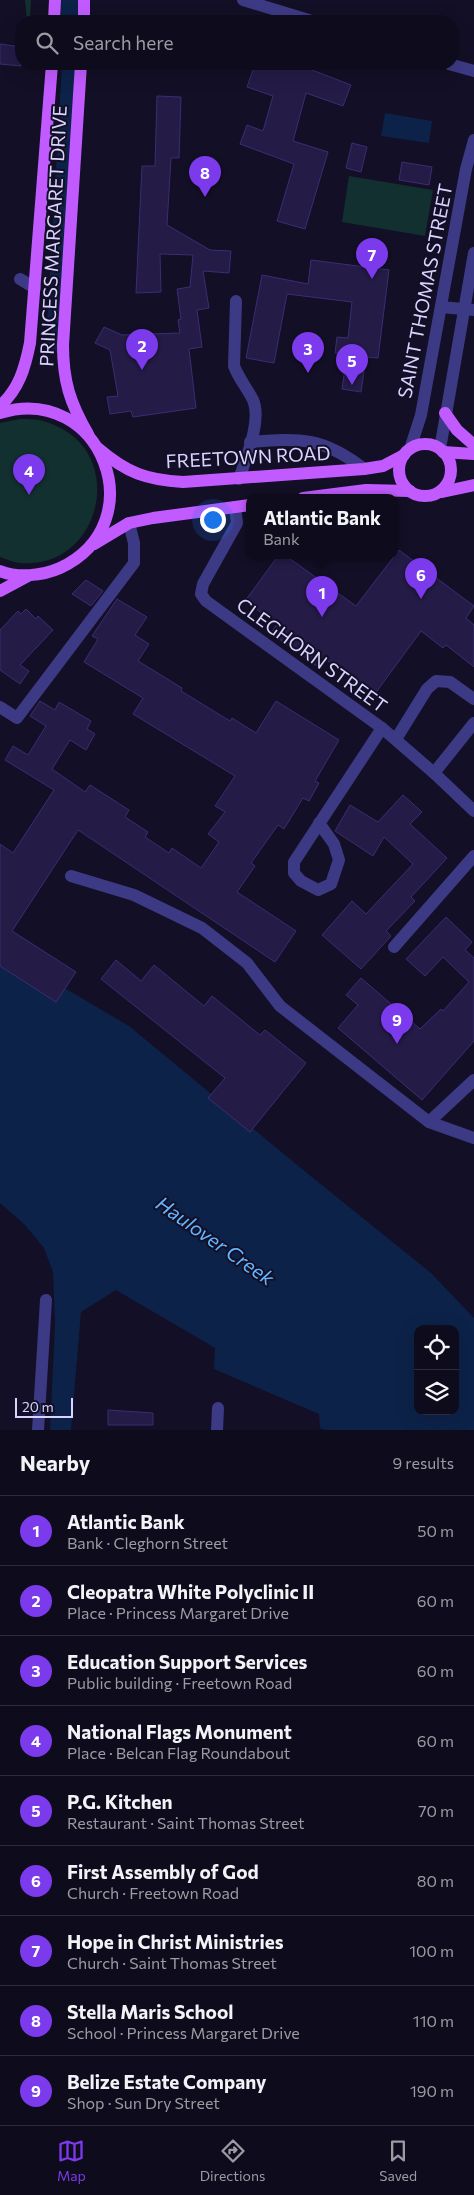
<!DOCTYPE html>
<html lang="en">
<head>
<meta charset="utf-8">
<style>
  body { margin:0; font-family:Commissioner,sans-serif; background:#171425; color:#f1f3f6 }
  .controls { position:absolute; right:15px; bottom:15px; display:grid; overflow:hidden; border-radius:10px; box-shadow:0 5px 20px #0002 }
  .controls button { width:45px; height:45px; display:grid; place-items:center; padding:0; border:0; border-bottom:1px solid #2e2b3b; background:#0e0b1c; color:#f1f3f6; font:25px sans-serif }
  .scale { position:absolute; left:15px; bottom:12px; width:58px; box-sizing:border-box; padding-left:5px; border:2px solid #d9d4ff; border-top:0; font-size:14px; line-height:18px; white-space:nowrap; color:#d9d4ff; -webkit-text-stroke:4px #130f26; paint-order:stroke }
  .you { position:absolute; left:212px; top:519px; width:18px; height:18px; margin:-12px; border:4px solid #fff; border-radius:50%; background:#1a73e8; box-shadow:0 0 0 8px #1a73e833 }
  .badge { display:grid; place-items:center; width:32px; height:32px; border-radius:50%; background:#7c3aed; color:#fff; font-size:16px; font-weight:700 }
  .pin { position:absolute; translate:-50% -41px; filter:drop-shadow(0 1px 2px #0008) }
  .pin::after { content:''; position:absolute; top:26px; width:18px; height:15px; background:inherit; clip-path:polygon(0 0,100% 0,50% 100%) }
  .popup { position:absolute; left:246px; top:494px; width:152px; height:65px; box-sizing:border-box; display:grid; place-content:center; border-radius:10px; background:#0e0b1c; filter:drop-shadow(0 1px 4px #0005); font-size:16px; white-space:nowrap; color:#9b9ba3 }
  .popup b { font-size:19px; color:#f1f3f6 }
  .popup::after { content:''; position:absolute; left:50%; top:100%; margin-left:-10px; border:10px solid transparent; border-top-color:#0e0b1c }
  .list { margin:0; padding:0; list-style:none }
  h2 { display:flex; justify-content:space-between; align-items:center; height:65px; margin:0; padding:0 20px; font-size:21px }
  h2 small { font-size:16px; font-weight:400; color:#9b9ba3 }
  .list li { display:grid; grid-template-columns:32px 1fr auto; gap:15px; align-items:center; box-sizing:border-box; height:70px; padding:0 20px; border-top:1px solid #2e2b3b }
  .list b { display:block; font-size:19px; white-space:nowrap }
  .list p { margin:0; font-size:16px; white-space:nowrap; color:#9b9ba3 }
  .list em { font-size:16px; font-style:normal; color:#9b9ba3 }
  .icon { flex:none; width:28px; height:28px; fill:none; stroke:currentColor; stroke-width:2; stroke-linecap:round; stroke-linejoin:round }
  .map { position:relative; flex:none; width:474px; height:1430px; overflow:hidden }
  .search { position:absolute; background:#0e0b1c; box-shadow:0 5px 20px #0002; left:15px; right:15px; top:15px; height:55px; display:flex; align-items:center; gap:12px; box-sizing:border-box; padding:0 18px; border-radius:20px; color:#9b9ba3; font-size:19px }
  .sheet { height:695px; background:#0e0b1c }
  nav { display:flex; justify-content:space-around; align-items:center; box-sizing:border-box; height:70px; border-top:1px solid #2e2b3b; background:#0e0b1c; font-size:14px; color:#9b9ba3 }
  nav a { display:grid; justify-items:center; gap:2px }
  nav .on { color:#7c3aed }
  .map>svg:first-child { display:block }
  .green { fill:#12302f }
  .water { fill:#0c2248; fill-rule:evenodd }
  .lines { fill:none; stroke-linecap:round; stroke-linejoin:round }
  .canal { stroke:#0c2248; stroke-width:20 }
  .building { fill:#241b47; stroke:#3b2d73 }
  .minor { stroke:#3d3a85; stroke-width:12 }
  .major { stroke:#c25bff; stroke-width:12 }
  .labels { text-anchor:middle; stroke-width:4; stroke-linejoin:round; paint-order:stroke }
  .street-label { font-size:19px; fill:#d9d4ff; stroke:#130f26 }
  .water-label { font-size:20px; font-style:italic; fill:#62b6ff; stroke:#130f26 }
</style>
</head>
<body>
<div class="map">
<svg width="474" height="1430" viewBox="0 0 474 1430">
  <rect width="100%" height="100%" fill="#130f26"/>
  <!-- green -->
  <g class="green">
    <path d="M 25,0 L 31,0 L 30,21 L 27,21 Z"/>
    <path d="M 349,176 L 433,190 L 425,236 L 342,222 Z"/>
    <path d="M 20,419 C 27,419 36,419 43,421 C 131,445 104,571 19,563 C 13,562 6,559 0,557 L 0,423 Z"/>
  </g>
  <!-- water -->
  <g class="water">
    <path d="M 385,113 L 432,121 L 429,143 L 381,136 Z"/>
    <path d="M 0,950 L 129,1026 L 302,1169 L 431,1273 L 474,1318 L 474,1430 L 325,1430 L 320,1428 L 319,1414 L 214,1369 L 215,1348 L 116,1290 L 81,1312 L 71,1430 L 50,1430 L 55,1324 L 53,1272 L 44,1248 L 24,1224 L 0,1203 ZM 418,1329 L 455,1329 L 455,1411 L 418,1411 Z"/>
  </g>
  <g class="lines">
    <!-- canal -->
    <g class="canal">
      <path d="M 69,0 L 73,21"/>
      <path d="M 56,343 L 72,64"/>
    </g>
  </g>
  <!-- building -->
  <g class="building">
    <path d="M 0,44 L 21,47 L 21,66 L 0,64 Z"/>
    <path d="M 255,64 L 314,64 L 312,70 L 351,85 L 343,106 L 306,93 L 293,141 L 328,152 L 305,229 L 277,221 L 294,164 L 240,144 L 247,125 L 263,131 L 273,96 L 247,87 Z"/>
    <path d="M 157,96 L 181,97 L 179,158 L 171,158 L 167,225 L 210,250 L 231,251 L 229,273 L 203,271 L 209,308 L 197,310 L 202,347 L 189,349 L 196,408 L 133,417 L 131,411 L 110,414 L 107,397 L 118,396 L 110,350 L 95,343 L 104,327 L 122,335 L 180,333 L 178,320 L 181,319 L 177,289 L 190,287 L 193,255 L 160,254 L 161,292 L 136,293 L 142,166 L 155,166 Z"/>
    <path d="M 352,143 L 367,147 L 361,172 L 346,168 Z"/>
    <path d="M 402,162 L 432,167 L 429,185 L 399,180 Z"/>
    <path d="M 311,260 L 389,270 L 378,358 L 366,357 L 361,392 L 342,389 L 347,354 L 335,353 L 337,337 L 348,338 L 352,302 L 287,294 L 274,363 L 246,358 L 262,275 L 308,284 Z"/>
    <path d="M 399,550 L 474,606 L 466,618 L 474,625 L 474,667 L 446,645 L 443,648 L 421,631 L 374,695 L 324,658 L 318,667 L 271,633 L 277,624 L 245,601 L 278,556 L 286,556 L 356,606 Z"/>
    <path d="M 86,580 L 103,591 L 91,606 L 72,594 Z"/>
    <path d="M 117,599 L 147,617 L 135,635 L 149,644 L 138,661 L 182,688 L 181,691 L 230,721 L 232,718 L 256,733 L 276,701 L 339,740 L 315,781 L 319,783 L 309,801 L 303,798 L 284,829 L 278,825 L 251,863 L 255,866 L 237,892 L 296,931 L 275,962 L 78,830 L 12,931 L 76,972 L 56,1002 L 0,966 L 0,844 L 13,853 L 54,790 L 5,760 L 13,746 L 28,755 L 46,726 L 30,716 L 40,701 L 55,710 L 59,702 L 91,721 L 87,729 L 95,734 L 86,750 L 70,740 L 52,769 L 85,792 L 90,785 L 129,810 L 125,817 L 148,832 L 145,837 L 169,853 L 172,848 L 201,868 L 219,842 L 208,834 L 225,812 L 215,806 L 235,776 L 133,714 L 143,698 L 84,662 L 98,639 L 92,636 Z"/>
    <path d="M 26,609 L 36,619 L 38,616 L 53,630 L 20,665 L 29,671 L 20,684 L 0,670 L 0,630 L 18,611 L 21,614 Z"/>
    <path d="M 403,795 L 422,812 L 410,824 L 447,858 L 411,897 L 415,901 L 386,931 L 391,936 L 361,969 L 322,935 L 352,901 L 366,914 L 413,864 L 384,837 L 373,856 L 335,831 L 350,805 L 378,822 Z"/>
    <path d="M 446,917 L 472,942 L 465,950 L 474,958 L 474,1041 L 422,1100 L 338,1028 L 358,1005 L 346,995 L 361,978 L 420,1029 L 441,1009 L 443,1011 L 469,982 L 443,957 L 425,976 L 406,959 Z"/>
    <path d="M 116,960 L 141,981 L 154,965 L 204,1006 L 212,996 L 260,1035 L 265,1030 L 306,1063 L 250,1132 L 208,1098 L 225,1078 L 101,979 Z"/>
    <path d="M 108,1410 L 153,1413 L 153,1425 L 108,1425 Z"/>
  </g>
  <g class="lines">
    <!-- minor -->
    <g class="minor">
      <path d="M 243,0 L 312,21"/>
      <path d="M 449,64 L 474,71"/>
      <path d="M 20,279 L 35,288"/>
      <path d="M 236,301 L 234,366 C 239,379 247,388 253,400 C 262,420 246,458 239,479"/>
      <path d="M 441,307 L 474,310"/>
      <path d="M 250,442 C 300,438 323,437 364,469"/>
      <path d="M 410,449 L 421,415 L 466,169 L 474,140"/>
      <path d="M 440,449 L 474,253"/>
      <path d="M 235,507 L 237,523 L 203,584 L 201,594 L 206,601 L 382,728 L 434,773 L 474,811"/>
      <path d="M 0,707 L 17,718 L 134,563 L 134,543 L 129,523"/>
      <path d="M 396,739 L 427,689 L 436,681 L 450,682 L 474,699"/>
      <path d="M 434,773 L 474,723"/>
      <path d="M 319,823 L 334,844 L 339,860 L 331,884 L 318,890 L 301,881 L 294,873 L 294,862 L 382,728"/>
      <path d="M 71,876 L 134,895 L 202,928 L 247,963 L 280,1006 L 429,1122 L 474,1138"/>
      <path d="M 394,947 L 474,856"/>
      <path d="M 429,1122 L 474,1080"/>
      <path d="M 38,1430 L 46,1300"/>
      <path d="M 217,1430 L 218,1408"/>
    </g>
    <!-- major -->
    <g class="major">
      <path d="M 54,21 L 55,0"/>
      <path d="M 84,21 L 84,0"/>
      <path d="M 81,64 L 63,345 C 63,381 70,403 88,434"/>
      <path d="M 0,406 C 19,389 25,368 30,343 L 52,64"/>
      <path d="M 0,413 C 101,382 156,523 60,568 C 42,576 18,578 0,571"/>
      <path d="M 445,413 L 457,430 L 474,445"/>
      <circle cx="425" cy="470" r="26"/>
      <path d="M 99,449 C 127,473 147,480 183,482 L 364,469 L 383,466 L 404,455"/>
      <path d="M 443,452 L 474,454"/>
      <path d="M 442,492 L 474,485"/>
      <path d="M 303,498 L 366,490 L 410,491"/>
      <path d="M 94,544 L 129,523 L 153,518 L 250,505"/>
      <path d="M 0,591 L 28,576"/>
    </g>
  </g>
  <g class="labels">
    <!-- street labels -->
    <g class="street-label">
      <text transform="translate(53 236) rotate(-87)" y="7">PRINCESS MARGARET DRIVE</text>
      <text transform="translate(425 291) rotate(-79)" y="7">SAINT THOMAS STREET</text>
      <text transform="translate(248 457) rotate(-3)" y="7">FREETOWN ROAD</text>
      <text transform="translate(312 655) rotate(36)" y="7">CLEGHORN STREET</text>
    </g>
    <!-- water labels -->
    <g class="water-label">
      <text transform="translate(215 1241) rotate(35)" y="7">Haulover Creek</text>
    </g>
  </g>
</svg>
<div class="controls">
<button><svg class="icon" aria-label="locate" viewBox="0 0 24 24"><circle cx="12" cy="12" r="6"/><path d="M12 2v4M12 18v4M2 12h4M18 12h4"/></svg></button>
<button><svg class="icon" aria-label="layers" viewBox="0 0 24 24"><path d="M12 4l9 5-9 5-9-5zM3 14l9 5 9-5"/></svg></button>
</div>
<div class="scale">20 m</div>
<div class="you"></div>
<div class="pin badge" style="left:322px;top:617px">1</div>
<div class="popup"><b>Atlantic Bank</b>Bank</div>
<div class="pin badge" style="left:142px;top:370px">2</div>
<div class="pin badge" style="left:308px;top:373px">3</div>
<div class="pin badge" style="left:29px;top:495px">4</div>
<div class="pin badge" style="left:352px;top:385px">5</div>
<div class="pin badge" style="left:421px;top:599px">6</div>
<div class="pin badge" style="left:372px;top:279px">7</div>
<div class="pin badge" style="left:205px;top:197px">8</div>
<div class="pin badge" style="left:397px;top:1044px">9</div>
<div class="search"><svg class="icon" aria-label="search" viewBox="0 0 24 24"><circle cx="10" cy="10" r="6"/><path d="M15 15l6 6"/></svg>Search here</div>
</div>
<section class="sheet">
<h2>Nearby<small>9 results</small></h2>
<ul class="list">
<li><span class="badge">1</span><div><b>Atlantic Bank</b><p>Bank · Cleghorn Street</p></div><em>50 m</em></li>
<li><span class="badge">2</span><div><b>Cleopatra White Polyclinic II</b><p>Place · Princess Margaret Drive</p></div><em>60 m</em></li>
<li><span class="badge">3</span><div><b>Education Support Services</b><p>Public building · Freetown Road</p></div><em>60 m</em></li>
<li><span class="badge">4</span><div><b>National Flags Monument</b><p>Place · Belcan Flag Roundabout</p></div><em>60 m</em></li>
<li><span class="badge">5</span><div><b>P.G. Kitchen</b><p>Restaurant · Saint Thomas Street</p></div><em>70 m</em></li>
<li><span class="badge">6</span><div><b>First Assembly of God</b><p>Church · Freetown Road</p></div><em>80 m</em></li>
<li><span class="badge">7</span><div><b>Hope in Christ Ministries</b><p>Church · Saint Thomas Street</p></div><em>100 m</em></li>
<li><span class="badge">8</span><div><b>Stella Maris School</b><p>School · Princess Margaret Drive</p></div><em>110 m</em></li>
<li><span class="badge">9</span><div><b>Belize Estate Company</b><p>Shop · Sun Dry Street</p></div><em>190 m</em></li>
</ul>
</section>
<nav>
<a class="on"><svg class="icon" aria-label="map" viewBox="0 0 24 24"><path d="M3 6l6-2 6 2 6-2v14l-6 2-6-2-6 2zM9 4v14M15 6v14"/></svg>Map</a>
<a><svg class="icon" aria-label="directions" viewBox="0 0 24 24"><path d="M12 3l9 9-9 9-9-9zM9 14v-3h6M13 9l2 2-2 2"/></svg>Directions</a>
<a><svg class="icon" aria-label="saved" viewBox="0 0 24 24"><path d="M7 4h10v16l-5-4-5 4z"/></svg>Saved</a>
</nav>
</body>
</html>
